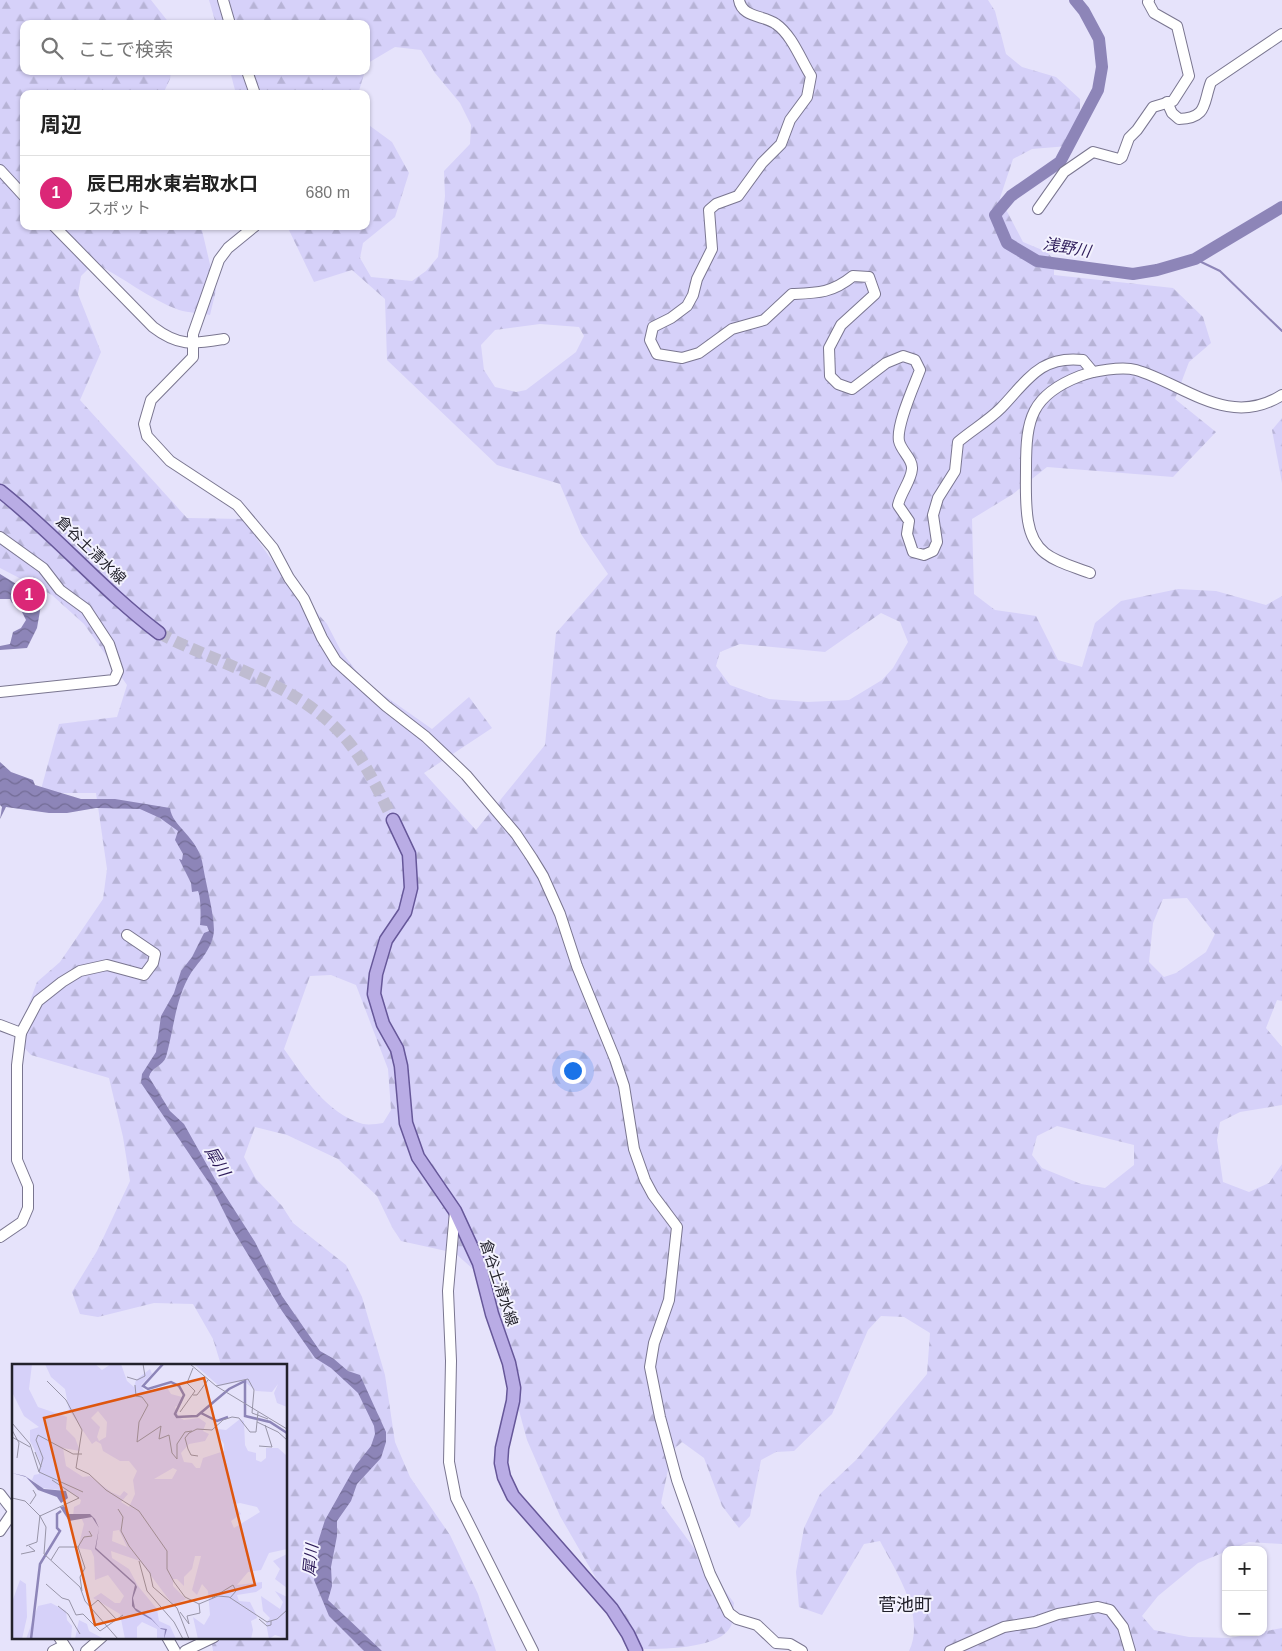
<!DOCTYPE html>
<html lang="ja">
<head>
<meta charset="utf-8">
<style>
  body { margin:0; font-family:Helvetica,"Noto Sans JP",sans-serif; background:#f6f6f6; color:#222 }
  .controls { position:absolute; right:15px; bottom:15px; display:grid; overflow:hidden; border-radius:10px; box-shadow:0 1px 4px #0004 }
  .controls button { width:45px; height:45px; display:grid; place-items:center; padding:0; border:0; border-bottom:1px solid #e0e0e0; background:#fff; color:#222; font:25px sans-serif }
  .you { position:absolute; left:572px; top:1070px; width:18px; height:18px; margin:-12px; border:4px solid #fff; border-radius:50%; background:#1a73e8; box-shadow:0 0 0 8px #1a73e833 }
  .badge { display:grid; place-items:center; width:32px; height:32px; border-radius:50%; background:#db2777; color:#fff; font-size:16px; font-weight:700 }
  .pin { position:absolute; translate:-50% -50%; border:2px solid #fff; box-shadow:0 1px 5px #0006 }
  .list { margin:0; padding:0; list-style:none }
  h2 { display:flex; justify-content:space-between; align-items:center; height:65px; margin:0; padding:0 20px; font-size:21px }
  h2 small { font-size:16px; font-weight:400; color:#767676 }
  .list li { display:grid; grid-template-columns:32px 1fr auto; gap:15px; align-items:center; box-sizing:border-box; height:75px; padding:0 20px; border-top:1px solid #e0e0e0 }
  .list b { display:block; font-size:19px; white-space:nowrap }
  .list p { margin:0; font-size:16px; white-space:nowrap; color:#767676 }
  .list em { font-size:16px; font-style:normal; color:#767676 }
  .icon { flex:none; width:28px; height:28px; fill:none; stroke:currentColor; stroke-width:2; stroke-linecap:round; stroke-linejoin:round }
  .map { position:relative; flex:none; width:1282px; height:1651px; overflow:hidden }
  .search { position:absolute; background:#fff; box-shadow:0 1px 4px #0004; left:20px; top:20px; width:350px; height:55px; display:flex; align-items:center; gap:12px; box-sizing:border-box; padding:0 18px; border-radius:10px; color:#767676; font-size:19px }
  .panel { position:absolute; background:#fff; box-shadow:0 1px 4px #0004; left:20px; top:90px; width:350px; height:140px; border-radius:10px }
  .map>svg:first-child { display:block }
  .forest { fill:url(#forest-firs); fill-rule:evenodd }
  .water { fill:url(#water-waves) }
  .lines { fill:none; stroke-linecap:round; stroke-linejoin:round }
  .stream { stroke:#8d85b8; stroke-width:2 }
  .river { stroke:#8d85b8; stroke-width:12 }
  .major-tunnel { stroke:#bfbcd1; stroke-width:12; stroke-dasharray:12 6; stroke-linecap:butt }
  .minor-casing { stroke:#7a7690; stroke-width:12 }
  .major-casing { stroke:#665799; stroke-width:15 }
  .minor { stroke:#fff; stroke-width:10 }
  .major { stroke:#b9ace5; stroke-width:12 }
  .labels { text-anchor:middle; stroke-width:4; stroke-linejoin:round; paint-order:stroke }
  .street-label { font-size:15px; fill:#22212b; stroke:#f3f2fe }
  .water-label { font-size:16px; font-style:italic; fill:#2c1a58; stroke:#f3f2fe }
  .quarter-label { font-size:18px; fill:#22212b; stroke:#f3f2fe }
  .inset-river { fill:none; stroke:#8d85b8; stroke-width:2.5 }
  .inset-road { fill:none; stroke:#9895a8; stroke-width:1 }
  .view { fill:#de560e; fill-opacity:0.15; stroke:#de560e; stroke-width:2.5 }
  .inset-edge { fill:none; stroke:#22212b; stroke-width:2.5 }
</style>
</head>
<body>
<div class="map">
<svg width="1282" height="1651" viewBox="0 0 1282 1651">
  <defs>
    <pattern id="forest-firs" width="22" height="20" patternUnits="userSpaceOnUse" patternTransform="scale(1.25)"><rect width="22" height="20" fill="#d6d1f9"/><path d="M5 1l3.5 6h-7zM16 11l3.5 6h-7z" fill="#b7b3d6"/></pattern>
    <pattern id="water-waves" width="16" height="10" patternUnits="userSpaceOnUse" patternTransform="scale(1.25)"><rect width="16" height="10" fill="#8d85b8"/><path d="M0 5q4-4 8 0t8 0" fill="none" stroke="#736c96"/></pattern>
  </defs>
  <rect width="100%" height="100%" fill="#e6e3fb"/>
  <!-- forest -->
  <g class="forest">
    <path d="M 0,0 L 151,0 L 170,24 L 24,24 L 24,71 L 171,71 L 170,79 L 163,94 L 24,94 L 24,226 L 201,226 L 216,290 L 210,315 C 200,313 189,313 179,310 C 149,299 123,277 94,263 L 81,276 L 78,294 L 101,352 L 80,400 L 187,518 L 243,519 L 278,569 L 327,624 L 341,651 L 365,682 L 432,729 L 469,697 L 492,728 L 424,773 L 476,830 L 545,745 L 556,633 L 608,574 L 581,534 L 560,484 L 497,465 L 387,360 L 385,299 L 352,270 L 314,282 L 287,226 L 366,226 L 366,123 L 392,142 L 409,173 L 395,217 L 363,243 L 360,258 L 371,277 L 412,281 L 426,271 L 438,257 L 445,196 L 444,171 L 470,144 L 471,125 L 460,103 L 435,73 L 421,50 L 395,47 L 368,63 L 366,67 L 366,24 L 216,24 L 209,0 L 988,0 L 995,11 L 1006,54 L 1022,67 L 1056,77 L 1080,99 L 1080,120 L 1068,146 L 1032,149 L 1013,159 L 1000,198 L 1023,242 L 1047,252 L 1054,260 L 1054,275 L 1173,288 L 1203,317 L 1211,343 L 1189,362 L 1175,399 L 1216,432 L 1173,477 L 1047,467 L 1013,494 L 972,519 L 974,594 L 995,610 L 1036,616 L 1058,660 L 1082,667 L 1095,623 L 1121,601 L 1178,589 L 1216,591 L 1266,605 L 1282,596 L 1282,1001 L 1277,1000 L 1266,1028 L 1282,1047 L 1282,1105 L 1240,1112 L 1220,1122 L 1217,1140 L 1223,1182 L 1249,1192 L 1269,1183 L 1282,1164 L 1282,1544 L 1249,1542 L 1198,1563 L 1158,1596 L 1142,1616 L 1154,1630 L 1189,1637 L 1230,1638 L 1282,1628 L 1282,1651 L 909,1651 C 926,1616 896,1572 880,1541 L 864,1544 L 822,1615 L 799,1607 L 796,1572 L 804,1528 L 820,1494 L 856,1460 L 927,1374 L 930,1333 L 904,1317 L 881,1316 L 868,1330 L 832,1414 L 794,1451 L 776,1452 L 761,1460 L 750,1516 L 739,1528 L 722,1506 L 704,1458 L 682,1442 L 672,1451 L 661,1503 L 734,1603 C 733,1610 734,1620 731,1626 C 719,1651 655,1649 627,1649 L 612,1606 L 560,1516 L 527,1440 L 483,1278 L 455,1253 L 401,1241 L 392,1227 L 377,1196 L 338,1159 L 287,1135 L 255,1127 L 244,1157 L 256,1179 L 282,1206 L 293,1223 L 346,1265 L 362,1297 L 385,1375 L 395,1442 L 410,1477 L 450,1535 L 478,1594 L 496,1651 L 213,1651 L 211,1637 L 286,1637 L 286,1365 L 221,1365 L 213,1339 L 193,1304 L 154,1303 L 98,1317 L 80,1314 L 72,1292 L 97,1251 L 130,1181 L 123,1137 L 109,1078 L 31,1055 L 16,1039 L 37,982 L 60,962 L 103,899 L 107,869 L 96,793 L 40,793 L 59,724 L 117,717 L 127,685 L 84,624 L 52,595 L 0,568 ZM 540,324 L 579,327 L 584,336 L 576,352 L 526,390 L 516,392 L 495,387 L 484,370 L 481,345 L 495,330 ZM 881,613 L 900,622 L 908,642 L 893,668 L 882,680 L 849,700 L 808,702 L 769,699 L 730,685 L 716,666 L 720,652 L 740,644 L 825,652 ZM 1187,898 L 1215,934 L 1206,952 L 1176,973 L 1164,977 L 1149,962 L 1153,923 L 1163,899 ZM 331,975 L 356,985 L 388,1069 L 391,1110 L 383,1123 C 377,1124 369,1125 363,1124 C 327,1114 304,1077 284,1049 L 310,976 ZM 1057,1126 L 1134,1145 L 1134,1165 L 1105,1188 L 1081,1184 L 1042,1168 L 1032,1155 L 1037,1136 Z"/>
    <path d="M 230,71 L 365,71 L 358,94 L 236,94 Z"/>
    <path d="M 1282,418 L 1282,483 L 1272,430 Z"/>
  </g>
  <!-- water -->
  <g class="water">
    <path d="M 0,574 L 31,593 L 41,605 L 37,628 L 27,648 L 0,650 L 0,646 L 10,644 L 13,632 L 21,628 L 26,620 L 18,604 L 12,603 L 10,599 L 0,599 Z"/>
    <path d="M 0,762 L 11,772 L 33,780 L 35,785 L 81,799 L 115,799 L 170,808 C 172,827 199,837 203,866 C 206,884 214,913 214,930 C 213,948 200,960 191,973 C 175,999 174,1029 166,1057 C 163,1066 151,1067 149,1077 L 170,1111 L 184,1124 L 216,1181 L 255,1242 L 282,1296 L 320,1351 L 334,1359 L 348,1371 L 360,1375 L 386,1432 L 386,1442 L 381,1458 L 357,1484 L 351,1501 L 337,1521 L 337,1536 L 331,1567 L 332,1586 L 328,1600 L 382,1651 L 364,1651 L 329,1616 L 314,1580 L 318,1564 L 318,1542 L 325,1520 L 356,1465 L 371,1446 L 375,1434 L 374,1426 L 358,1393 L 331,1368 L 315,1358 L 282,1311 L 233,1230 L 211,1186 L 141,1083 L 142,1074 L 156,1052 L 161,1016 L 174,993 L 181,971 L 192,957 L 204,933 L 209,931 L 207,926 L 200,925 C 201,918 201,897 198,891 L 192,892 L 191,883 L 179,859 L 182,860 L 183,854 L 175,840 L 178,831 L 160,818 L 140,809 L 96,808 L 67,813 L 49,813 L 6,807 L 0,819 L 2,807 L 0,805 Z"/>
  </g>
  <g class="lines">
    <!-- stream -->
    <path class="stream" d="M 1195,259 L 1220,271 L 1282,331"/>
    <!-- river -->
    <path class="river" d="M 1075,0 L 1084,11 L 1099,39 L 1102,67 L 1098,90 L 1060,162 L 1011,196 L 995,215 L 1007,243 L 1037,261 L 1133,274 L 1157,270 L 1195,259 L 1282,207"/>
    <!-- major-tunnel -->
    <path class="major-tunnel" d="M 159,633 C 223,667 303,684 350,744 C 368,767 380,794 393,820"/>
    <defs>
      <g id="minor">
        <path d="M 223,0 L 230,24"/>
        <path d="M 739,0 C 742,18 764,15 776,24 C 792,35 801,60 811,76 L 807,97 L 790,120 L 781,144 L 762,163 L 738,196 L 716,204 L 709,210 L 712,249 L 697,279 L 693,295 L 687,306 L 671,318 L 653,327 L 650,340 L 657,354 L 682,358 L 699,353 L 732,329 L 764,320 L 792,294 C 818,293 832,293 853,276 L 869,277 L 875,294 L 841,325 L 829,348 L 830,376 L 838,384 L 852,389 L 886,363 L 903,356 L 915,360 L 920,370 C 914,386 896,425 899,441 C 901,451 913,459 912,469 C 911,481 901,492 898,505 L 909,521 L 907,534 L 913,552 L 924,555 L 933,551 L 937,542 L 933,515 L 938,498 L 955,471 L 958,442 C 972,430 988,421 1001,408 C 1027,381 1040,355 1083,360 L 1093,372"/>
        <path d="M 247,71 L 255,94"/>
        <path d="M 1167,102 L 1172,113 L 1179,119 C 1208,118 1203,103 1211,82 L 1282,34"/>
        <path d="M 0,170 L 24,196"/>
        <path d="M 1038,209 L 1064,172 L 1093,152 L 1119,159 L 1122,157 L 1129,138 L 1137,130 L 1153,107 L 1173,101 L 1189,76 L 1177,26 L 1154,13 L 1148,2 L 1149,0"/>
        <path d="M 54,226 L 153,327 C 179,347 193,344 224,339"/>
        <path d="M 255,226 L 228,248 L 219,260 L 193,334 L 193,357 L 151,400 L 144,424 L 147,436 L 170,461 L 237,505 L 273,548 L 289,578 L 304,599 L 322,638 L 336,661 L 386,706 L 426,737 L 466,775 L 516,834 L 532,858 L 543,876 L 560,914 L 577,966 L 615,1059 L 624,1086 L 634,1149 L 645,1180 L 653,1195 L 677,1227 L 669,1300 L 654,1343 L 650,1367 L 660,1417 L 677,1480 L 710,1574 L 729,1613 L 737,1619 L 757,1625 L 776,1643 L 790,1644 L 802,1651"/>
        <path d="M 0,537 L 43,568 L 60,590 L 86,609 L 109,644 L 118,671 L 114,680 L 0,692"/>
        <path d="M 1090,573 C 1059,561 1034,558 1028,521 C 1025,503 1026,486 1026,468 C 1026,419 1031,395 1080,376 C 1093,371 1122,366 1136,370 C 1184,384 1229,429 1282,395"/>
        <path d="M 0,1025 L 21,1033"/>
        <path d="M 455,1211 L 448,1291 L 451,1361 L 449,1462 L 456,1498 L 533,1651"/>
        <path d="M 0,1237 L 22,1222 L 28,1208 L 28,1186 L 17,1160 L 17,1065 L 21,1033 L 38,1001 L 62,982 L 80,971 L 107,965 L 144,975 L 153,963 L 155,954 L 127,935"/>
        <path d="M 0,1494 L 14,1512"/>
        <path d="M 0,1531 L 13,1512"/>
        <path d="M 59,1637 L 68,1651"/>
        <path d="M 167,1637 L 175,1651"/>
        <path d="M 53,1651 L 63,1646"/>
        <path d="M 86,1651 L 102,1637"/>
        <path d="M 185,1651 L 214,1637"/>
        <path d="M 950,1651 L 1004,1627 L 1035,1622 L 1058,1614 L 1098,1607 L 1110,1610 L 1123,1627 L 1130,1651"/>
      </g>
      <g id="major">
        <path d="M 0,491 C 56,535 102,590 159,633"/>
        <path d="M 393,820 L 409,854 L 411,888 L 405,912 L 386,940 L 376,974 L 374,994 L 383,1024 L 397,1049 L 401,1066 L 406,1123 L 418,1157 L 455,1211 L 479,1263 L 492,1314 L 509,1363 L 514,1388 L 513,1401 L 502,1448 L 501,1463 L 504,1477 L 513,1496 L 612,1609 L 628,1634 L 636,1651"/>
      </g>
    </defs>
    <!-- minor casing -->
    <use href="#minor" class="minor-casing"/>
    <!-- major casing -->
    <use href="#major" class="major-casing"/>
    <!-- minor -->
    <use href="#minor" class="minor"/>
    <!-- major -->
    <use href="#major" class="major"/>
  </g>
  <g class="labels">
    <!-- street labels -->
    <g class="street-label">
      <text transform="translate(91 550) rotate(44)" y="5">倉谷土清水線</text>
      <text transform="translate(499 1283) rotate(72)" y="5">倉谷土清水線</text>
    </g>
    <!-- water labels -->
    <g class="water-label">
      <text transform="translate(1067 247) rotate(10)" y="6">浅野川</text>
      <text transform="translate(218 1161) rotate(59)" y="6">犀川</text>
      <text transform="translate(310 1560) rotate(-84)" y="6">犀川</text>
    </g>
    <!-- quarter labels -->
    <g class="quarter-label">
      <text x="905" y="1611">菅池町</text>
    </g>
  </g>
  <!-- overview -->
  <g transform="translate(12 1364)">
    <rect width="275" height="275" fill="#e6e3fb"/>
    <path d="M 0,0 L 20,0 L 17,25 L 26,43 L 55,53 L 54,65 L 63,74 L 68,87 L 51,84 L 54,102 L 71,113 L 78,112 L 99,128 L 108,132 L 112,127 L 116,130 L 109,138 L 117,143 L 123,130 L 121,116 L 125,107 L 117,97 L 108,97 L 91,87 L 89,80 L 84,77 L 80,80 L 57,46 L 53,25 L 39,13 L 33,0 L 83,0 L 90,6 L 99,0 L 109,0 L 115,17 L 122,23 L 124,16 L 138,5 L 140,10 L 129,21 L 131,25 L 135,28 L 154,22 L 159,30 L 170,33 L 170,39 L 163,43 L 167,53 L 172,56 L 187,54 L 194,59 L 191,67 L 197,70 L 193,77 L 177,80 L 169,89 L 172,98 L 180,99 L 184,104 L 188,104 L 191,94 L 212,87 L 212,80 L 204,68 L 206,65 L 214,66 L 228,55 L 232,57 L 233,81 L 236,87 L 244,89 L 244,96 L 249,98 L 254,94 L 254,84 L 266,84 L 275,92 L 275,185 L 257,189 L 249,206 L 236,208 L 225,221 L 250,218 L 250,224 L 244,228 L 225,231 L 227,237 L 238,238 L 244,250 L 245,254 L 239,257 L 241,266 L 239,275 L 186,275 L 181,253 L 192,261 L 198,251 L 196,227 L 190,220 L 185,231 L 180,226 L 189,192 L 183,192 L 180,205 L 172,213 L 172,222 L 165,215 L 161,215 L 161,222 L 174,235 L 161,241 L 128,197 L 99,187 L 100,194 L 117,205 L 126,222 L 145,245 L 147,257 L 158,262 L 164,275 L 145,275 L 145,265 L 130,258 L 125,263 L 125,275 L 113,275 L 108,250 L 81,234 L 89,229 L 103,239 L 108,239 L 112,232 L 96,211 L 83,216 L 82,193 L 79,186 L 66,184 L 72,160 L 68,151 L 61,152 L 62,143 L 68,140 L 69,136 L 57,127 L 30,124 L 20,116 L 22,111 L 27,110 L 29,99 L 18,77 L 18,66 L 27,63 L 12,52 L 0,28 ZM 86,47 L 95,58 L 94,73 L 87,77 L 85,73 L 88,63 L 79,54 ZM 161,104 L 165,106 L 160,115 L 142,115 ZM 228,139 L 245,143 L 248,148 L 222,164 L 219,157 L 229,150 L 223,140 ZM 107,166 L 115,183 L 100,177 L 101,167 ZM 182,0 L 275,0 L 275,43 L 265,39 L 262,29 L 266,20 L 260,28 L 244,27 L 232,17 L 207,22 ZM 275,190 L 275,224 L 263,215 L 268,205 L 261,197 ZM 8,216 L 14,220 L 15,253 L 10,275 L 0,275 L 0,238 ZM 263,227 L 275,233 L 275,275 L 263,271 L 257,275 L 254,259 L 258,254 L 251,247 L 249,232 L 268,245 L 271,238 ZM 39,239 L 54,247 L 55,256 L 60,262 L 59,275 L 14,275 L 26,242 ZM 67,256 L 75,260 L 77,267 L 92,275 L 63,275 Z" fill="#d6d1f9" fill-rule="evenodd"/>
    <path d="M 0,109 L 13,112 L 32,125 L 54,127 L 56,134 L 49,139 L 45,133 L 26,126 L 14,113 ZM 52,142 L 57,150 L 78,150 L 83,155 L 87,164 L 84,184 L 123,219 L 125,223 L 121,234 L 123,244 L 139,254 L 148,264 L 155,265 L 152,275 L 153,266 L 149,265 L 140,256 L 124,247 L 120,242 L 120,234 L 123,221 L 83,185 L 87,164 L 80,153 L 57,157 L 48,143 Z" fill="#8d85b8"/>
    <path class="inset-river" d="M 151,0 L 131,22 L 136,25 L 159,18 L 167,22 L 172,31 L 163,50 L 165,53 L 185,52 L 217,25 L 233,17 L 233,52 L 258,58 L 275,69M 189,49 L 205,57 L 216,53M 19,275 L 28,200 L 48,167 L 45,164 L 45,150 L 49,147"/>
    <path class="inset-road" d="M 178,0 L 204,22 L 275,65M 115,13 L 125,16 L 133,12 L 131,0M 35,17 L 54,36 L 70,66 L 64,104 L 77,110 L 94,126 L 127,147 L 155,187 L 155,205 L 162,218 L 173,233 L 187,240 L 188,249 L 175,252 L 177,260 L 168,248M 123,21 L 124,32 L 130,33 L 136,41 L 127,58 L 125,78 L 149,62 L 147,75 L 157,71 L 160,89 L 165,95 L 165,80 L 173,68 L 180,67M 204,22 L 236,15 L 242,26 L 240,49 L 256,55M 181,31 L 185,31 L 196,16M 168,48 L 183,27 L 175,19 L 181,4M 245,58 L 266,68 L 275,76M 0,59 L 18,80 L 27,108 L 71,128M 0,66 L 7,79 L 5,94M 0,73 L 18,83M 247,82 L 260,83 L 253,61M 23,88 L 29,103M 186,92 L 179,91 L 176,85 L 173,74 L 177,69 L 185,65 L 200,66 L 211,56 L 220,53 L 227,54 L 238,68 L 244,68 L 246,48M 27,108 L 31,94 L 24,76 L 26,71 L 61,90 L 70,90M 40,116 L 67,134 L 28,152 L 34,163 L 32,190 L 68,223 L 73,237 L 106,275M 0,134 L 13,137 L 28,152M 18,140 L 24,131 L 21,126M 106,145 L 111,153 L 109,167 L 117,182 L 138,209 L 141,223 L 165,244 L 177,275M 14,182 L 25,178 L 28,151M 9,190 L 23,187 L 17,182M 39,196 L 47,183 L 66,183M 127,197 L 135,227 L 162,258 L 171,275M 34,220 L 50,234 L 57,236 L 64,251 L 71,250 L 88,267 L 111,251M 70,227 L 68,213 L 73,204 L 66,183 L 72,173 L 80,172 L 77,167M 200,234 L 221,221 L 224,227 L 218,234M 187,240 L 206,232 L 217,233 L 255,258 L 265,255 L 275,246M 46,242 L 56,250 L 68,270M 79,242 L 86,236 L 105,256M 247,255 L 255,262 L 259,261 L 259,257"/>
    <path class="view" d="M 192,14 L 243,221 L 83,261 L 32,54 Z"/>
    <rect width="275" height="275" class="inset-edge"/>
  </g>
</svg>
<div class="controls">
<button>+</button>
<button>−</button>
</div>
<div class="you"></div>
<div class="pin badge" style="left:29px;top:595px">1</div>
<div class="search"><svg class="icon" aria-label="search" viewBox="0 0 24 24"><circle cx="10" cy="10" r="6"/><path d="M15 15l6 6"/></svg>ここで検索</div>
<section class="panel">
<h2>周辺<small></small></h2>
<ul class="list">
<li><span class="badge">1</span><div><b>辰巳用水東岩取水口</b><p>スポット</p></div><em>680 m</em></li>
</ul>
</section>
</div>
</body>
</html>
